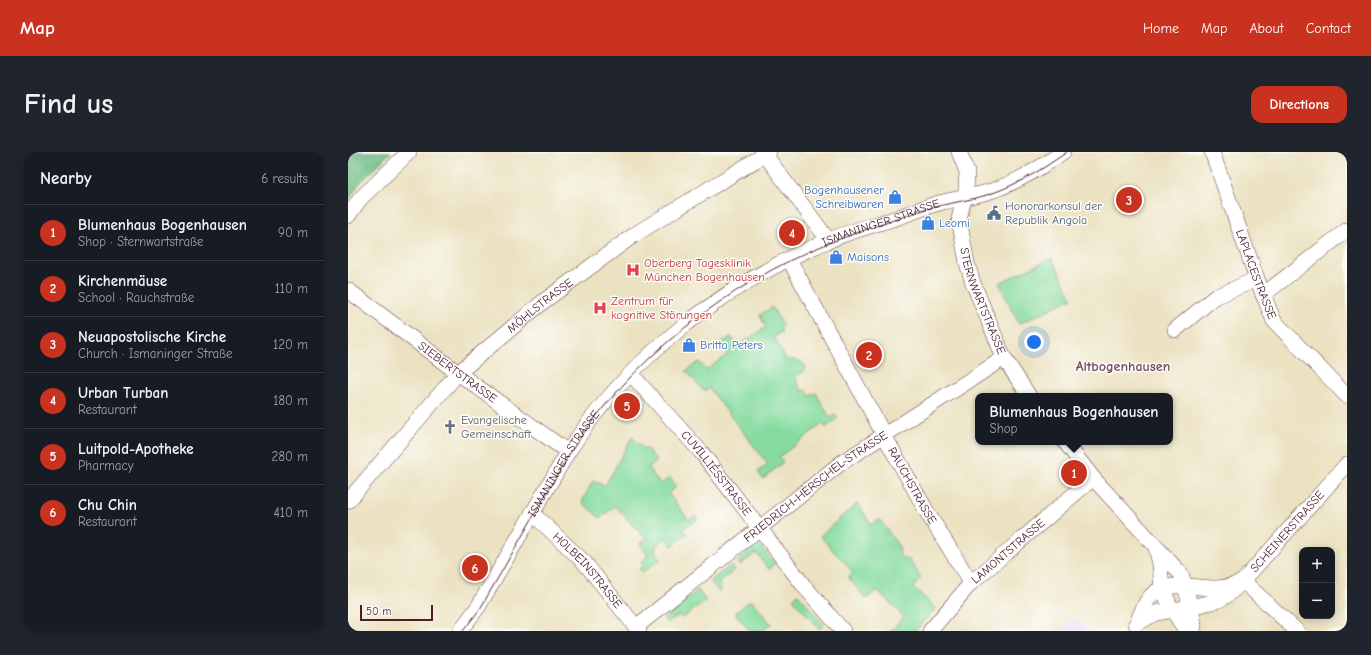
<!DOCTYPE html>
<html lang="en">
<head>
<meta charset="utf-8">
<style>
  body { margin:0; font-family:"Comic Neue",sans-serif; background:#20242c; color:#f1f3f6 }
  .controls { position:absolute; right:12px; bottom:12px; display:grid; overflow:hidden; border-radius:8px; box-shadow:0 2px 10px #0003 }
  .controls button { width:36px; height:36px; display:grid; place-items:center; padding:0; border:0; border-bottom:1px solid #363941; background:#171b24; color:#f1f3f6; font:20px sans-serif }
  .scale { position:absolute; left:12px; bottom:10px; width:73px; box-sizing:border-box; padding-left:4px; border:2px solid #4a1f2b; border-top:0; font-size:11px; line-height:14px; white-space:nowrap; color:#4a1f2b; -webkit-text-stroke:3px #fdfcf7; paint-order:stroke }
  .you { position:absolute; left:686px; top:190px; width:14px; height:14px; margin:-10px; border:3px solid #fff; border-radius:50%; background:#1a73e8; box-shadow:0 0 0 6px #1a73e833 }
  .badge { display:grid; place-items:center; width:26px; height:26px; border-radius:50%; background:#c8321e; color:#fff; font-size:13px; font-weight:700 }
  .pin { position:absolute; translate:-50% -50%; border:2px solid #fff; box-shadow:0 1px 4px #0006 }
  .popup { position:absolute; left:627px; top:241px; width:198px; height:52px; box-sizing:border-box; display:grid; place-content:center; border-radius:8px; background:#171b24; filter:drop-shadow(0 1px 3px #0005); font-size:13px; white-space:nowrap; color:#9ea1a6 }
  .popup b { font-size:15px; color:#f1f3f6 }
  .popup::after { content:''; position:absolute; left:50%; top:100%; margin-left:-8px; border:8px solid transparent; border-top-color:#171b24 }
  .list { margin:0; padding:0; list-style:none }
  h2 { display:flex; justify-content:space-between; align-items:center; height:52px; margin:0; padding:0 16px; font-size:17px }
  h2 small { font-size:13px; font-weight:400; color:#9ea1a6 }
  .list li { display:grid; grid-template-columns:26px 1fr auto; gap:12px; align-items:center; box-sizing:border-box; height:56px; padding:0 16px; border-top:1px solid #363941 }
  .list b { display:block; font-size:15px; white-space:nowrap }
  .list p { margin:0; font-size:13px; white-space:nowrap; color:#9ea1a6 }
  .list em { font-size:13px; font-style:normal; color:#9ea1a6 }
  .map { position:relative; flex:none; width:999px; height:479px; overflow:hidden; border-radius:12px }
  header { display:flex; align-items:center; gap:24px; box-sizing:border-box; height:56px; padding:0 20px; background:#c8321e; color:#fff }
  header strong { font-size:19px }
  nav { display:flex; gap:22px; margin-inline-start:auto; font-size:14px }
  .intro { display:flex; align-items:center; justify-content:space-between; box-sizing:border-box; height:96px; padding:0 24px }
  h1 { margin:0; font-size:28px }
  .button { padding:10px 18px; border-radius:12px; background:#c8321e; color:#fff; font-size:14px; font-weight:700 }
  main { display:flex; gap:24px; padding:0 24px }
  aside { flex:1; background:#171b24; border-radius:12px; box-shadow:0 2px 10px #0003 }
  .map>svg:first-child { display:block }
  .built { fill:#e0d4f4 }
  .green { fill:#86dca0; stroke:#687e66 }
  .forest { fill:#6cbc86; stroke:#5b6e58 }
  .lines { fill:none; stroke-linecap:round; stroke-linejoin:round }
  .minor-casing { stroke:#623c42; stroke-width:16 }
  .minor { stroke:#fff; stroke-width:15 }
  .tram { stroke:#4a1f2b; stroke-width:1 }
  .labels { text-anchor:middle; stroke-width:3; stroke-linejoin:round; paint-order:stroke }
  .shop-label { font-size:12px; fill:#366cbe; stroke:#fdfcf7; text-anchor:start }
  .service-label { font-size:12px; fill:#4e5e75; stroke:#fdfcf7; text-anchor:start }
  .street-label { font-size:12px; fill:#4a1f2b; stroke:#fdfcf7 }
  .health-label { font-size:12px; fill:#be3a42; stroke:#fdfcf7; text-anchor:start }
  .worship-label { font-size:12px; fill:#5b616d; stroke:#fdfcf7; text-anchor:start }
  .quarter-label { font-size:14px; font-weight:bold; fill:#784b64; stroke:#fdfcf7 }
</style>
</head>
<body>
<header>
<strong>Map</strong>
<nav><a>Home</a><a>Map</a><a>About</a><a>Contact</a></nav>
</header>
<div class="intro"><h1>Find us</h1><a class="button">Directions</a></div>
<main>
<aside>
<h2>Nearby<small>6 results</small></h2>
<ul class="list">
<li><span class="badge">1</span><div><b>Blumenhaus Bogenhausen</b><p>Shop · Sternwartstraße</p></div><em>90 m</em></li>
<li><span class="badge">2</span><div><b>Kirchenmäuse</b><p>School · Rauchstraße</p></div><em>110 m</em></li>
<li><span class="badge">3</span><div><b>Neuapostolische Kirche</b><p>Church · Ismaninger Straße</p></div><em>120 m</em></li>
<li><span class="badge">4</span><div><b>Urban Turban</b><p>Restaurant</p></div><em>180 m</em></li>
<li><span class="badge">5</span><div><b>Luitpold-Apotheke</b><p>Pharmacy</p></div><em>280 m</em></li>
<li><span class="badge">6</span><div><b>Chu Chin</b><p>Restaurant</p></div><em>410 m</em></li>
</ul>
</aside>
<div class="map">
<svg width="999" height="479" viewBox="0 0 999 479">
  <rect width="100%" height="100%" fill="#fdfcf7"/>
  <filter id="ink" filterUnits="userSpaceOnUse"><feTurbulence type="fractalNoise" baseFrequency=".025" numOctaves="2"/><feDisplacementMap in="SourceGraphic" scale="8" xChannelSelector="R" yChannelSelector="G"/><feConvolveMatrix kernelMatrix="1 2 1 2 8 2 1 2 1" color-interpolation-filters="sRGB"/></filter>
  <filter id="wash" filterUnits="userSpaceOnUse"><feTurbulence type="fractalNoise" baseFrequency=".012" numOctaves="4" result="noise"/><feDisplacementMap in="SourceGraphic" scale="16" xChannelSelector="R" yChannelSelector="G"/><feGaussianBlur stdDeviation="0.9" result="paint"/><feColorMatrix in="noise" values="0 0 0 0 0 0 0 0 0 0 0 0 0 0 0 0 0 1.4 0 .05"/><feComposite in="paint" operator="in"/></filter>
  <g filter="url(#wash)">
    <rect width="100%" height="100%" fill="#ebe2c1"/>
    <!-- built -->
    <path class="built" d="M 722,466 L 748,479 L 713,479 Z"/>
    <!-- green -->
    <g class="green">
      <path d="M 704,106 L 724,146 L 671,172 L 651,131 Z"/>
      <path d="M 424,155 L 435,174 L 432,176 L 434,180 L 426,185 L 439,209 L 446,207 L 448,209 L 453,209 L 458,214 L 455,220 L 447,225 L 454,240 L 458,238 L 462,244 L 468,241 L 482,266 L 488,263 L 489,267 L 478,275 L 474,272 L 431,305 L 435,310 L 415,327 L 410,320 L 420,312 L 361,236 L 356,239 L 338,219 L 351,210 L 359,218 L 380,202 L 372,191 L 383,185 L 390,194 L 418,175 L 412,163 Z"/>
      <path d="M 284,285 L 296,297 L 299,297 L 309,309 L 300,316 L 312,332 L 322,326 L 328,335 L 320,341 L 341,368 L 347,364 L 350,367 L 335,377 L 339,382 L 324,394 L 319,387 L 316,386 L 308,394 L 307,399 L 312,408 L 295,420 L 291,417 L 294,415 L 293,410 L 299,405 L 299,402 L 292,392 L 298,387 L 267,354 L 252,366 L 234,350 L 245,329 L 257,334 Z"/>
      <path d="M 510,351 L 523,373 L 531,367 L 552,396 L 551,402 L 555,407 L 562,408 L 573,426 L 565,435 L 588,456 L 567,479 L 542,479 L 556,465 L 529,438 L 518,447 L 500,425 L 505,420 L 472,384 Z"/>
      <path d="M 409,390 L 427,412 L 421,417 L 408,401 L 392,413 L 389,409 Z"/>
      <path d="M 383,413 L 386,418 L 370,432 L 374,437 L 371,440 L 362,429 Z"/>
      <path d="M 350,438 L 358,449 L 334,466 L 331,463 L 319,471 L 316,467 Z"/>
      <path d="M 450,442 L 476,473 L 471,477 L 445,447 Z"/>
      <path d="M 403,448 L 423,472 L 414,479 L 402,479 L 387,461 Z"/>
    </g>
    <!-- forest -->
    <path class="forest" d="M 0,0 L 43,0 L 11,32 L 0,49 Z"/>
  </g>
  <g filter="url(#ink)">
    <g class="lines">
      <defs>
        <g id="minor">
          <path d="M 415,0 L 481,89"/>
          <path id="s1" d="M 611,0 L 619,20 L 618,38 L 611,67 L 619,111 L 625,131 L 656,206 L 681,244"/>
          <path id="s2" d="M 864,0 L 909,127 L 926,169 L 999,244"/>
          <path d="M 0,64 L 12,47 L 61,0"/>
          <path id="s3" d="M 441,107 L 536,283 L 579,360 L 623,431"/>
          <path id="s4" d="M 0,138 L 110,221 L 220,300"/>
          <path d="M 915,143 L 999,78"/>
          <path d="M 827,178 L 867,145 L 909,127"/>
          <path id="s5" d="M 283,222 L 353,300 L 456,434 L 495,479"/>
          <path d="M 717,290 L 745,326 L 833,422 L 843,455 L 846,473 L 845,479"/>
          <path id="s6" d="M 0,349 L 110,221 L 196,149 L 286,83 L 421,0"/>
          <path id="s7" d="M 184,361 L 236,410 L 291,479"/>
          <path d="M 808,396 L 812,412 L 814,437 L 824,457 L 838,479"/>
          <path d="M 895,429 L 949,479"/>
          <path id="s8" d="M 789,471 L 808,461 L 843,455 L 871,448 L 881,442 L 895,429 L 999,312"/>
          <path d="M 788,472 C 793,463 795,453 802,445 C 817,427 847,436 867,436 C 876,436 883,434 891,431"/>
          <path id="s9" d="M 288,475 L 493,311 L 656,206"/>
          <path id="s10" d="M 112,479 L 130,455 L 220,300 C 281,205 376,133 479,89 C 502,79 527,73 551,65 C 564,60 577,55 591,51 C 610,46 630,44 649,37 C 673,28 694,15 715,0"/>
          <path id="s11" d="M 582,479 L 623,431 L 745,326"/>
        </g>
      </defs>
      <!-- minor casing -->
      <use href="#minor" class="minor-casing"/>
      <!-- minor -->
      <use href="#minor" class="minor"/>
      <!-- tram -->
      <path class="tram" d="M 115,479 L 132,457 L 222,301 C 281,209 379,132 481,91 C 509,80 538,71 566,61 C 591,52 617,50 642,42 C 671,32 695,17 719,0"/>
    </g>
  </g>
  <!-- icons -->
  <defs>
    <symbol id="shop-bare" viewBox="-9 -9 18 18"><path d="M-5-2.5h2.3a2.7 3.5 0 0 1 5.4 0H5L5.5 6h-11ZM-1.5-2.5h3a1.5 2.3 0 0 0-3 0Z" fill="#3f7fe0" stroke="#fdfcf7" stroke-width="2.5" paint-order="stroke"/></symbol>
    <symbol id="civic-bare" viewBox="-9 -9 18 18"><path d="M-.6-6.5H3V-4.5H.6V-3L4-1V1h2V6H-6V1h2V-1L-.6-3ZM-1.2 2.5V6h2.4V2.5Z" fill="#5c6f8a" stroke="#fdfcf7" stroke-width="2.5" paint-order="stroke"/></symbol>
    <symbol id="hospital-bare" viewBox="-9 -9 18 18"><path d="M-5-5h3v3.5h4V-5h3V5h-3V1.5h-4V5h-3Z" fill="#e0444e" stroke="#fdfcf7" stroke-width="2.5" paint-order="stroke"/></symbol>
    <symbol id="church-bare" viewBox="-9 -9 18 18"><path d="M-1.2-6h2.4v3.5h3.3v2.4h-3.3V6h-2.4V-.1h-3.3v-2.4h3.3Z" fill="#6b7280" stroke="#fdfcf7" stroke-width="2.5" paint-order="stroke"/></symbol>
  </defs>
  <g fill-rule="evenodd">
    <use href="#shop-bare" x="537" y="35" width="20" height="20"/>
    <use href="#civic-bare" x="636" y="51" width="20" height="20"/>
    <use href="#shop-bare" x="570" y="61" width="20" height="20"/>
    <use href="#shop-bare" x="478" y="95" width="20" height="20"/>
    <use href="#hospital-bare" x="275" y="108" width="20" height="20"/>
    <use href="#hospital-bare" x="242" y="146" width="20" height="20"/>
    <use href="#shop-bare" x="331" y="183" width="20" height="20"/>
    <use href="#church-bare" x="92" y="265" width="20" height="20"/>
  </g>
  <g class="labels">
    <!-- shop labels -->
    <g class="shop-label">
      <text x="536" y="42" text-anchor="end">Bogenhausener<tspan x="536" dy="14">Schreibwaren</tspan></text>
      <text x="591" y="75">Leomi</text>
      <text x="499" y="109">Maisons</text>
      <text x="352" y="197">Britta Peters</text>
    </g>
    <!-- service labels -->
    <g class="service-label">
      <text x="657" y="58">Honorarkonsul der<tspan x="657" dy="14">Republik Angola</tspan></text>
    </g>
    <!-- street labels -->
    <g class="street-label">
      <text dy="4" stroke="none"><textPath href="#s10" startOffset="605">ISMANINGER STRASSE</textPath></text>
      <text dy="4" stroke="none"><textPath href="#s2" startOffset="130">LAPLACESTRASSE</textPath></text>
      <text dy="4" stroke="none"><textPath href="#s1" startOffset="155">STERNWARTSTRASSE</textPath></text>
      <text dy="4" stroke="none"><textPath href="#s6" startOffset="275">MÖHLSTRASSE</textPath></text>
      <text dy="4" stroke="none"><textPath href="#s4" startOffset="137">SIEBERTSTRASSE</textPath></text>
      <text dy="4" stroke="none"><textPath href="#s10" startOffset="197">ISMANINGER STRASSE</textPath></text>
      <text dy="4" stroke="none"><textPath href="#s5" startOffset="131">CUVILLIÉSSTRASSE</textPath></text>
      <text dy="4" stroke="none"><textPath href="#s3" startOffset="258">RAUCHSTRASSE</textPath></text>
      <text dy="4" stroke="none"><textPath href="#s9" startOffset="228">FRIEDRICH-HERSCHEL-STRASSE</textPath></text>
      <text dy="4" stroke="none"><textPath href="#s8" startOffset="183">SCHEINERSTRASSE</textPath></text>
      <text dy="4" stroke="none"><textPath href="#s11" startOffset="112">LAMONTSTRASSE</textPath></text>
      <text dy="4" stroke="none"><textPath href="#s7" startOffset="80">HOLBEINSTRASSE</textPath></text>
    </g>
    <!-- health labels -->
    <g class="health-label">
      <text x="296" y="115">Oberberg Tagesklinik<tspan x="296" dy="14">München Bogenhausen</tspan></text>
      <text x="263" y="153">Zentrum für<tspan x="263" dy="14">kognitive Störungen</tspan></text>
    </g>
    <!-- worship labels -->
    <g class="worship-label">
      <text x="113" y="272">Evangelische<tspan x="113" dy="14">Gemeinschaft</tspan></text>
    </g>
    <!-- quarter labels -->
    <g class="quarter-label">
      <text x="775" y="219">Altbogenhausen</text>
    </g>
  </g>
</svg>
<div class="controls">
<button>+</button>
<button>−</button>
</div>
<div class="scale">50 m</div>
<div class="you"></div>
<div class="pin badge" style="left:726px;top:321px">1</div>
<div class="popup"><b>Blumenhaus Bogenhausen</b>Shop</div>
<div class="pin badge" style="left:521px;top:203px">2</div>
<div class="pin badge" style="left:781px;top:48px">3</div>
<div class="pin badge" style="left:444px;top:81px">4</div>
<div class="pin badge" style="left:279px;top:254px">5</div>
<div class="pin badge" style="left:127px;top:416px">6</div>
</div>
</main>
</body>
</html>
